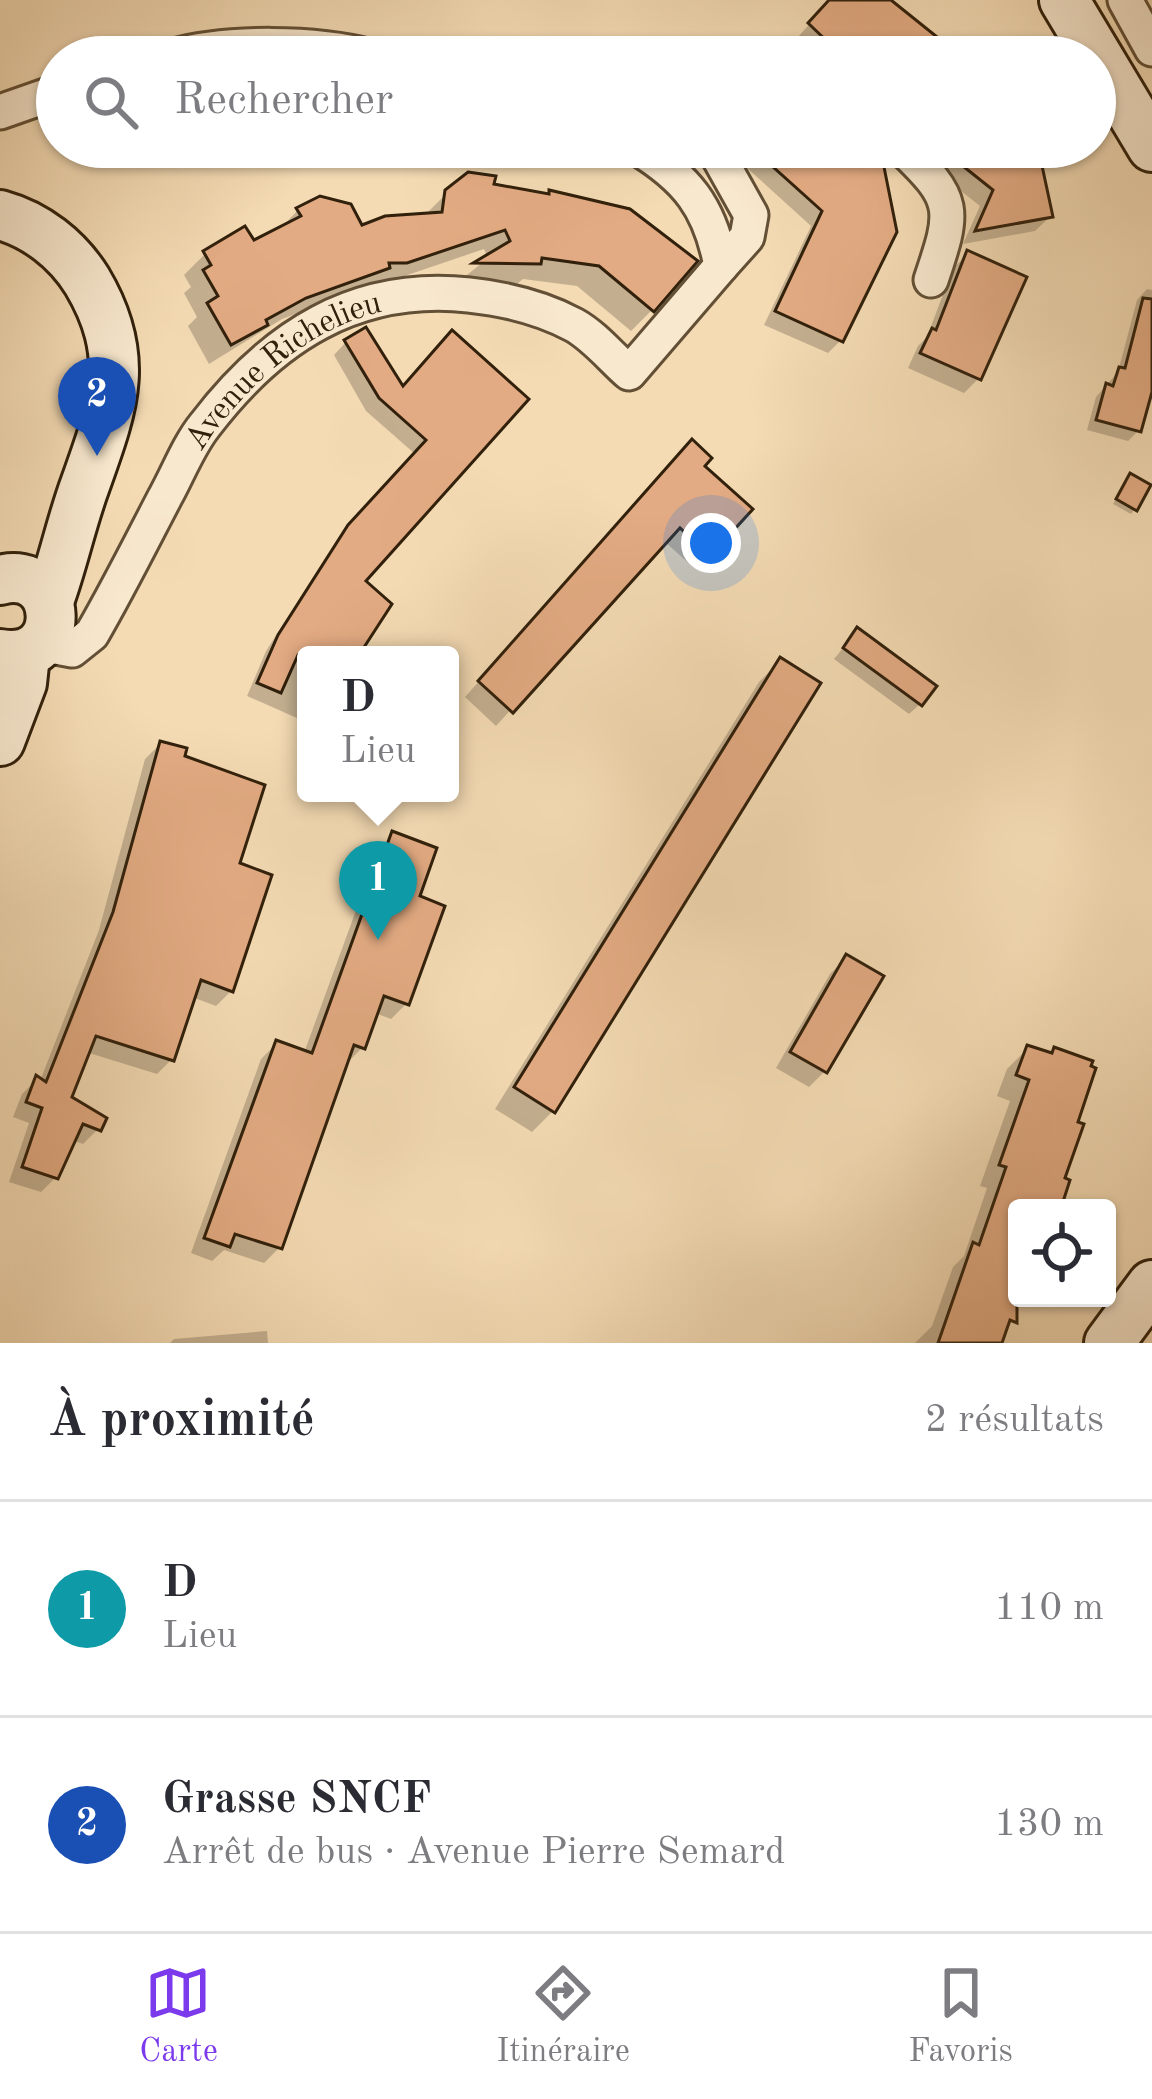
<!DOCTYPE html>
<html lang="fr">
<head>
<meta charset="utf-8">
<style>
  body { margin:0; font-family:"Old Standard TT",serif; background:#f2f2f3; color:#2b2b33 }
  .controls { position:absolute; right:36px; bottom:36px; display:grid; overflow:hidden; border-radius:12px; box-shadow:0 3px 9px #0004 }
  .controls button { width:108px; height:108px; display:grid; place-items:center; padding:0; border:0; border-bottom:3px solid #e1e1e2; background:#fff; color:#2b2b33; font:60px sans-serif }
  .you { position:absolute; left:711px; top:543px; width:42px; height:42px; margin:-30px; border:9px solid #fff; border-radius:50%; background:#1a73e8; box-shadow:0 0 0 18px #1a73e833 }
  .badge { display:grid; place-items:center; width:78px; height:78px; border-radius:50%; background:#7c3aed; color:#fff; font-size:39px; font-weight:700 }
  .pin { position:absolute; translate:-50% -99px; filter:drop-shadow(0 3px 6px #0008) }
  .pin::after { content:''; position:absolute; top:63px; width:42px; height:36px; background:inherit; clip-path:polygon(0 0,100% 0,50% 100%) }
  .popup { position:absolute; left:297px; top:646px; width:162px; height:156px; box-sizing:border-box; display:grid; place-content:center; border-radius:12px; background:#fff; filter:drop-shadow(0 3px 9px #0005); font-size:39px; white-space:nowrap; color:#7c7c81 }
  .popup b { font-size:45px; color:#2b2b33 }
  .popup::after { content:''; position:absolute; left:50%; top:100%; margin-left:-24px; border:24px solid transparent; border-top-color:#fff }
  .list { margin:0; padding:0; list-style:none }
  h2 { display:flex; justify-content:space-between; align-items:center; height:156px; margin:0; padding:0 48px; font-size:51px }
  h2 small { font-size:39px; font-weight:400; color:#7c7c81 }
  .list li { display:grid; grid-template-columns:78px 1fr auto; gap:36px; align-items:center; box-sizing:border-box; height:216px; padding:0 48px; border-top:3px solid #e1e1e2 }
  .list b { display:block; font-size:45px; white-space:nowrap }
  .list p { margin:0; font-size:39px; white-space:nowrap; color:#7c7c81 }
  .list em { font-size:39px; font-style:normal; color:#7c7c81 }
  .icon { flex:none; width:66px; height:66px; fill:none; stroke:currentColor; stroke-width:2; stroke-linecap:round; stroke-linejoin:round }
  .map { position:relative; flex:none; width:1152px; height:1343px; overflow:hidden }
  .search { position:absolute; background:#fff; box-shadow:0 3px 9px #0004; left:36px; right:36px; top:36px; height:132px; display:flex; align-items:center; gap:30px; box-sizing:border-box; padding:0 42px; border-radius:66px; color:#7c7c81; font-size:45px }
  .sheet { height:588px; background:#fff }
  nav { display:flex; justify-content:space-around; align-items:center; box-sizing:border-box; height:168px; border-top:3px solid #e1e1e2; background:#fff; font-size:33px; color:#7c7c81 }
  nav a { display:grid; justify-items:center; gap:6px }
  nav .on { color:#7c3aed }
  .map>svg:first-child { display:block }
  .shadow { fill:#0003 }
  .building { fill:#e3ab83; stroke:#31200b; stroke-width:3 }
  .lines { fill:none; stroke-linecap:round; stroke-linejoin:round }
  .street-casing { stroke:#624f35; stroke-width:39 }
  .secondary-casing { stroke:#31200b; stroke-width:54 }
  .street { stroke:#f8e8ce; stroke-width:33 }
  .secondary { stroke:#f8e8ce; stroke-width:48 }
  .labels { text-anchor:middle; stroke-width:9; stroke-linejoin:round; paint-order:stroke }
  .street-label { font-size:33px; fill:#31200b; stroke:#f8e8ce }
</style>
</head>
<body>
<div class="map">
<svg width="1152" height="1343" viewBox="0 0 1152 1343">
  <rect width="100%" height="100%" fill="#f4dbb4"/>
  <filter id="stains"><feTurbulence type="fractalNoise" baseFrequency=".00167" numOctaves="4"/><feColorMatrix values="0 0 0 0 .2 0 0 0 0 .09 0 0 0 0 .02 0 0 0 .5 -.17"/></filter>
  <radialGradient id="worn" r=".72"><stop offset=".6" stop-color="#630" stop-opacity="0"/><stop offset="1" stop-color="#630" stop-opacity=".3"/></radialGradient>
  <!-- shadow -->
  <g class="shadow">
    <path d="M 832,0 L 876,0 L 950,57 L 823,57 L 819,53 L 814,57 L 795,40 Z"/>
    <path d="M 861,147 L 841,340 L 828,353 L 764,325 L 811,226 L 725,148 Z"/>
    <path d="M 919,147 L 1035,147 L 1050,217 L 1035,231 L 963,244 L 980,206 L 942,176 Z"/>
    <path d="M 491,186 L 547,197 L 652,310 L 631,331 L 577,286 L 523,279 L 517,284 L 457,283 L 488,258 L 484,249 L 384,283 L 372,282 L 366,288 L 282,319 L 209,364 L 188,326 L 197,317 L 184,293 L 191,287 L 184,275 L 205,254 L 252,244 L 277,232 L 298,210 L 361,228 L 425,215 L 447,193 Z"/>
    <path d="M 968,254 L 979,378 L 964,393 L 908,368 L 918,346 L 927,337 L 953,268 Z"/>
    <path d="M 1147,289 L 1152,290 L 1152,370 L 1138,431 L 1128,441 L 1087,430 L 1096,397 L 1118,372 L 1137,300 Z"/>
    <path d="M 346,342 L 401,390 L 525,399 L 362,581 L 306,655 L 306,722 L 247,696 L 266,651 L 336,542 L 415,454 L 366,411 L 334,355 Z"/>
    <path d="M 677,458 L 708,554 L 694,568 L 664,541 L 496,726 L 465,697 Z"/>
    <path d="M 1126,481 L 1135,509 L 1131,514 L 1113,504 Z"/>
    <path d="M 857,631 L 920,704 L 909,714 L 834,659 Z"/>
    <path d="M 780,661 L 553,1111 L 532,1132 L 495,1109 L 759,682 Z"/>
    <path d="M 160,744 L 181,758 L 236,865 L 231,991 L 216,1006 L 192,997 L 172,1059 L 157,1074 L 86,1052 L 68,1098 L 98,1129 L 83,1144 L 72,1140 L 56,1177 L 41,1192 L 9,1182 L 29,1123 L 13,1117 L 22,1094 L 37,1079 L 40,1081 L 99,930 L 145,759 Z"/>
    <path d="M 393,835 L 416,898 L 407,1003 L 391,1019 L 375,1013 L 363,1047 L 347,1063 L 279,1248 L 264,1263 L 224,1250 L 212,1261 L 191,1253 L 261,1059 L 277,1043 L 304,1053 L 378,850 Z"/>
    <path d="M 846,958 L 825,1071 L 809,1087 L 776,1068 L 830,974 Z"/>
    <path d="M 1028,1048 L 1061,1180 L 1017,1208 L 1019,1298 L 1000,1343 L 915,1343 L 932,1326 L 953,1267 L 964,1256 L 987,1188 L 980,1186 L 1010,1101 L 997,1096 L 1007,1069 Z"/>
    <path d="M 267,1331 L 268,1343 L 170,1343 L 174,1339 Z"/>
  </g>
  <!-- building -->
  <g class="building">
    <path d="M 829,0 L 891,0 L 962,57 L 853,57 L 835,40 L 831,45 L 808,23 Z"/>
    <path d="M 751,147 L 866,147 L 883,162 L 897,232 L 843,342 L 775,311 L 822,211 Z"/>
    <path d="M 939,147 L 1038,147 L 1053,217 L 975,231 L 993,190 Z"/>
    <path d="M 468,172 L 496,176 L 494,184 L 549,194 L 549,190 L 630,209 L 698,261 L 654,312 L 599,266 L 542,258 L 541,264 L 473,263 L 510,241 L 505,230 L 407,263 L 389,263 L 390,268 L 306,298 L 266,320 L 268,325 L 231,345 L 207,303 L 218,296 L 203,270 L 211,265 L 203,251 L 245,226 L 254,240 L 301,216 L 296,208 L 320,196 L 351,204 L 362,225 L 385,216 L 442,212 L 445,190 Z"/>
    <path d="M 967,250 L 1027,277 L 981,380 L 920,353 L 932,328 L 936,330 Z"/>
    <path d="M 1143,298 L 1152,299 L 1152,392 L 1141,432 L 1096,420 L 1106,383 L 1113,386 L 1119,367 L 1125,368 Z"/>
    <path d="M 366,327 L 403,386 L 452,330 L 529,399 L 366,581 L 392,604 L 359,655 L 298,655 L 281,693 L 257,683 L 278,635 L 348,525 L 426,440 L 379,398 L 344,340 Z"/>
    <path d="M 692,439 L 712,458 L 705,466 L 753,509 L 710,556 L 680,528 L 513,713 L 478,681 Z"/>
    <path d="M 1130,473 L 1151,485 L 1137,511 L 1116,499 Z"/>
    <path d="M 857,627 L 937,686 L 922,706 L 843,648 Z"/>
    <path d="M 780,657 L 821,683 L 555,1113 L 514,1087 Z"/>
    <path d="M 160,741 L 187,748 L 185,756 L 265,785 L 240,863 L 272,875 L 233,992 L 201,980 L 174,1061 L 96,1036 L 72,1097 L 107,1118 L 101,1131 L 83,1124 L 58,1179 L 22,1167 L 42,1108 L 26,1102 L 36,1075 L 46,1082 L 113,912 Z"/>
    <path d="M 392,831 L 437,848 L 420,896 L 445,906 L 409,1005 L 384,996 L 365,1049 L 354,1045 L 282,1249 L 235,1234 L 230,1247 L 204,1238 L 276,1040 L 312,1053 Z"/>
    <path d="M 846,954 L 884,976 L 827,1073 L 790,1052 Z"/>
    <path d="M 1027,1045 L 1052,1053 L 1054,1047 L 1093,1061 L 1091,1066 L 1096,1068 L 1078,1122 L 1084,1124 L 1065,1178 L 1070,1180 L 1061,1208 L 1017,1208 L 1017,1323 L 1010,1320 L 1002,1343 L 938,1343 L 973,1242 L 979,1245 L 1006,1167 L 999,1165 L 1029,1080 L 1016,1075 Z"/>
  </g>
  <g class="lines">
    <defs>
      <g id="street">
        <path d="M 1125,0 L 1152,49"/>
        <path d="M 171,57 C 226,41 316,42 372,57"/>
        <path d="M 0,112 L 57,92"/>
        <path d="M 713,147 L 751,215 L 747,237 L 721,266"/>
        <path d="M 901,147 C 957,200 955,209 931,280"/>
        <path id="s1" d="M 40,644 L 72,650 L 92,634 C 118,589 141,543 165,497 C 178,474 188,446 205,425 C 272,337 355,283 469,295 C 506,299 541,307 574,325 C 594,336 611,357 629,373 L 721,266 C 710,207 687,178 636,147"/>
      </g>
      <g id="secondary">
        <path d="M 1064,0 L 1152,147"/>
        <path d="M 0,215 C 36,225 67,249 87,281 C 133,358 112,409 85,485 C 71,523 63,563 49,601"/>
        <path d="M 0,580 C 64,563 71,666 0,654"/>
        <path d="M 0,741 L 22,683 L 25,655"/>
        <path d="M 1109,1343 L 1152,1285"/>
      </g>
    </defs>
    <!-- street casing -->
    <use href="#street" class="street-casing"/>
    <!-- secondary casing -->
    <use href="#secondary" class="secondary-casing"/>
    <!-- street -->
    <use href="#street" class="street"/>
    <!-- secondary -->
    <use href="#secondary" class="secondary"/>
  </g>
  <g class="labels">
    <!-- street labels -->
    <g class="street-label">
      <text dy="12" stroke="none"><textPath href="#s1" startOffset="393">Avenue Richelieu</textPath></text>
    </g>
  </g>
  <rect width="100%" height="100%" filter="url(#stains)"/>
  <rect width="100%" height="100%" fill="url(#worn)"/>
</svg>
<div class="controls">
<button><svg class="icon" aria-label="locate" viewBox="0 0 24 24"><circle cx="12" cy="12" r="6"/><path d="M12 2v4M12 18v4M2 12h4M18 12h4"/></svg></button>
</div>
<div class="you"></div>
<div class="pin badge" style="left:378px;top:940px;background:#0f9aa8">1</div>
<div class="popup"><b>D</b>Lieu</div>
<div class="pin badge" style="left:97px;top:456px;background:#1a4fb4">2</div>
<div class="search"><svg class="icon" aria-label="search" viewBox="0 0 24 24"><circle cx="10" cy="10" r="6"/><path d="M15 15l6 6"/></svg>Rechercher</div>
</div>
<section class="sheet">
<h2>À proximité<small>2 résultats</small></h2>
<ul class="list">
<li><span class="badge" style="background:#0f9aa8">1</span><div><b>D</b><p>Lieu</p></div><em>110 m</em></li>
<li><span class="badge" style="background:#1a4fb4">2</span><div><b>Grasse SNCF</b><p>Arrêt de bus · Avenue Pierre Semard</p></div><em>130 m</em></li>
</ul>
</section>
<nav>
<a class="on"><svg class="icon" aria-label="map" viewBox="0 0 24 24"><path d="M3 6l6-2 6 2 6-2v14l-6 2-6-2-6 2zM9 4v14M15 6v14"/></svg>Carte</a>
<a><svg class="icon" aria-label="directions" viewBox="0 0 24 24"><path d="M12 3l9 9-9 9-9-9zM9 14v-3h6M13 9l2 2-2 2"/></svg>Itinéraire</a>
<a><svg class="icon" aria-label="saved" viewBox="0 0 24 24"><path d="M7 4h10v16l-5-4-5 4z"/></svg>Favoris</a>
</nav>
</body>
</html>
